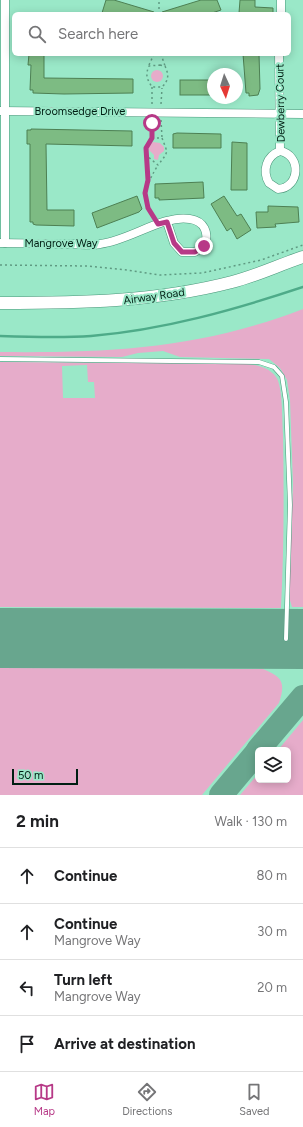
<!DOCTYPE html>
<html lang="en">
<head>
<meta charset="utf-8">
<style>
  body { margin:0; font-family:Figtree,sans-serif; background:#f2f2f2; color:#202124 }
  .controls { position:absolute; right:12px; bottom:12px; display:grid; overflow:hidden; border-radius:6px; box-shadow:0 2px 10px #0003 }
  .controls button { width:36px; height:36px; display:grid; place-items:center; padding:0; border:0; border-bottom:1px solid #e0e0e0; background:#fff; color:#202124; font:20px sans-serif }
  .compass { position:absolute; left:207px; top:68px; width:36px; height:36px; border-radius:50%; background:#fff; box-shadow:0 2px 10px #0003; rotate:176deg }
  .scale { position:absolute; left:12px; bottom:10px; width:66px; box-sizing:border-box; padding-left:4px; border:2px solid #001e13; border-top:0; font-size:11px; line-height:14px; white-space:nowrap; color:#001e13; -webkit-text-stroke:3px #9ae8c8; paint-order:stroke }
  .stop { position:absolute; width:12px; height:12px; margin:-9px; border:3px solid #b73987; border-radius:50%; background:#fff }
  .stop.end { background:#b73987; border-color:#fff; box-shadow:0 1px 4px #0008 }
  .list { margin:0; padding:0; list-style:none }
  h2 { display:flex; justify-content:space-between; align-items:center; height:52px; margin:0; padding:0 16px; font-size:17px }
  h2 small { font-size:13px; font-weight:400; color:#757577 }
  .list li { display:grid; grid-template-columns:26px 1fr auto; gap:12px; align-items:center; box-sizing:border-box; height:56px; padding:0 16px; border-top:1px solid #e0e0e0 }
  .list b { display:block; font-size:15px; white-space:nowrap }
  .list p { margin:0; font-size:13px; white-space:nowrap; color:#757577 }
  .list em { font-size:13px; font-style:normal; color:#757577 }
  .icon { flex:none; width:22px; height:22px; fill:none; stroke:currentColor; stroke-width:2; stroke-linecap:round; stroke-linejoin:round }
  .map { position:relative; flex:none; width:303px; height:795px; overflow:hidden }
  .search { position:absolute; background:#fff; box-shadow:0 2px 10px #0003; left:12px; right:12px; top:12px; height:44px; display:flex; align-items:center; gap:10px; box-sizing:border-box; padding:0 14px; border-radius:6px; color:#757577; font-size:15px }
  .sheet { height:276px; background:#fff }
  nav { display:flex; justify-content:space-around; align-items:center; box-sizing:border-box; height:56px; border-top:1px solid #e0e0e0; background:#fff; font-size:11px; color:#757577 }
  nav a { display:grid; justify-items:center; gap:2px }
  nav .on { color:#b73987 }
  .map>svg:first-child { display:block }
  .green { fill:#e6acca; fill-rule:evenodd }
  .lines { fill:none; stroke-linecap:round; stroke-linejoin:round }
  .stream { stroke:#4eab89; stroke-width:2.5 }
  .taxiway { stroke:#68a68e; stroke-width:24 }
  .runway { stroke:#68a68e; stroke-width:60 }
  .building { fill:#7dbb83; stroke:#4d8053 }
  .service-casing { stroke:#499679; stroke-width:5 }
  .minor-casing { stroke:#499679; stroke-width:9 }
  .primary-casing { stroke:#499679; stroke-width:13 }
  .path { stroke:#5f9a82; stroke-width:1.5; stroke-dasharray:2 3; stroke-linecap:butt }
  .service { stroke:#fff; stroke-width:4 }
  .minor { stroke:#fff; stroke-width:8 }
  .primary { stroke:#fff; stroke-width:12 }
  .route { stroke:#b73987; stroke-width:5 }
  .labels { text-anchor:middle; stroke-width:4; stroke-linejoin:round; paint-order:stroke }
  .street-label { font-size:11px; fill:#001e13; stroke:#9ae8c8 }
</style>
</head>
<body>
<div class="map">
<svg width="303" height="795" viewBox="0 0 303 795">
  <rect width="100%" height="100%" fill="#9ae8c8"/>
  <!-- green -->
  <g class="green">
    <circle cx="157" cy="76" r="6"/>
    <path d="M 153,142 L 160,143 L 164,147 L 164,151 L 159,155 L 158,160 L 154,159 L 154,155 L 149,150 L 149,146 Z"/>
    <path d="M 303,309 L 303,607 L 292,607 L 289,597 L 293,484 L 290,400 L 287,380 L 280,368 L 269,359 L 180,357 L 163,351 L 138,353 L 122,357 L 0,356 L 0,352 C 110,353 199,349 303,309 Z"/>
    <path d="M 0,362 L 246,364 C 257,365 269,367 276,377 C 283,386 282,421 283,434 C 284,492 284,549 281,608 L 0,607 ZM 87,365 L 88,382 L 94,382 L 95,398 L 63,398 L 62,366 Z"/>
    <path d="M 0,668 L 263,669 C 282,677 286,682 279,703 L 202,795 L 0,795 Z"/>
    <path d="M 303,720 L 303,795 L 240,795 L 258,774 L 258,780 L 288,780 L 288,750 L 278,750 Z"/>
  </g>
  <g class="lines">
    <!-- stream -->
    <path class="stream" d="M 0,336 C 30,337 61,338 91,336 C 163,330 234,310 303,287"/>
    <!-- taxiway -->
    <g class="taxiway">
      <path d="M 258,750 L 303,697"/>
      <path d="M 221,795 L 258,751"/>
    </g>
    <!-- runway -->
    <path class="runway" d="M 0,638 L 303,639"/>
  </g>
  <!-- building -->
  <g class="building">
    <path d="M 106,0 L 114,0 L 154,12 L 154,14 L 107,14 L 102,13 Z"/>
    <path d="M 201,0 L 217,0 L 221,10 L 209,14 L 163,14 L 162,12 Z"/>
    <path d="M 240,0 L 255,0 L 255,7 L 273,8 L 273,14 L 239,13 Z"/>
    <path d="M 29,54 L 44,54 L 44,78 L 133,79 L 133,93 L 64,94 L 33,93 L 33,90 L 30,90 L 31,65 L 28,65 Z"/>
    <path d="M 243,54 L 259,54 L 260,89 L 258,95 L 249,96 L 249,93 L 246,93 Z"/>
    <rect x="180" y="80" width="33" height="15"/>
    <path d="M 31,129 L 132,131 L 132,146 L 46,144 L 47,210 L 74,210 L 74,226 L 36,225 L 33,224 L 33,222 L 30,222 L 30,144 L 27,144 L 27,130 L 31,130 Z"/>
    <path d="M 177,133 L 221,134 L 221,148 L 173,148 L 173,134 Z"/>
    <path d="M 232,142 L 247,143 L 247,190 L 231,190 Z"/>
    <path d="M 203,182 L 204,198 L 159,200 L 159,198 L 155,198 L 155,184 Z"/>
    <path d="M 137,196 L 142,209 L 139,212 L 97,228 L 92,213 Z"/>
    <path d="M 224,196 L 237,216 L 241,214 L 251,230 L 237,239 L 231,228 L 227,231 L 211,204 Z"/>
    <path d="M 268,206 L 298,207 L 299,222 L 275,224 L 276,227 L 257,228 L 256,212 L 268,212 Z"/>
  </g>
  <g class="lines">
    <defs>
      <path id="service" d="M 0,359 L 259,362 L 274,367 L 282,376 L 286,402 L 290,505 L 286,639"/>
      <g id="minor">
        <path d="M 281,14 L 281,0"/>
        <path d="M 279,54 L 280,151"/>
        <path d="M 0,111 L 303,114"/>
        <path d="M 280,151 C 302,155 300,188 278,189 L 269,183 C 262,171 266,156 280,151 Z"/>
        <path d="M 0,243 C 23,243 47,244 70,244 C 80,244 91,246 100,244 C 129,241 164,214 190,219 C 204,221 210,233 204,246 L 195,252 L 182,252 L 174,243 L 167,222"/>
        <path d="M 5,243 L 5,0"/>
      </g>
      <path id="primary" d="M 0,303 C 78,303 155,302 232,282 C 256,276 279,265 303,257"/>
    </defs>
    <!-- service casing -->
    <use href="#service" class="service-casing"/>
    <!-- minor casing -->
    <use href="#minor" class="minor-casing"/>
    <!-- primary casing -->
    <use href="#primary" class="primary-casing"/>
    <!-- path -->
    <g class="path">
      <path d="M 159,14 L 159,0"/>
      <path d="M 161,54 L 165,66"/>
      <path d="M 149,65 L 154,54"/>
      <path d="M 160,65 L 165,66 C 169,75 169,80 162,87 L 152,87 C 147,79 145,75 149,66 Z"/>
      <path d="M 152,87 L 152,104"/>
      <path d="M 161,104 L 162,88"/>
      <path d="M 161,120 L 162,138"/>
      <path d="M 152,138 L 162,138 C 168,154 169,151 158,165 L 147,156 L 146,148 Z"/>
      <path d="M 152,138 L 153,122"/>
      <path d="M 147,156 L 148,180"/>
      <path d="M 153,216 C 141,197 147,183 158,165"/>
      <path d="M 0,265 L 87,266 L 127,270 L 160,275 L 202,273 L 261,260 L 303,245"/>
    </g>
    <!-- service -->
    <use href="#service" class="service"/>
    <!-- minor -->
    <use href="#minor" class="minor"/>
    <!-- primary -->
    <use href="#primary" class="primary"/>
  </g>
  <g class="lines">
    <!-- route -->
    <path class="route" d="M 152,123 L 152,138 L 146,148 L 148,180 L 145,193 L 148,208 L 158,224 L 167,222 L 174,243 L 182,252 L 195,252 L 204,246"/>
  </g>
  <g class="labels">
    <!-- street labels -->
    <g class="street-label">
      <text transform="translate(280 103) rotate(-91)" y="4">Dewberry Court</text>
      <text x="80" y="115">Broomsedge Drive</text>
      <text x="61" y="247">Mangrove Way</text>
      <text transform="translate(154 296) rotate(-8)" y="4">Airway Road</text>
    </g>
  </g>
</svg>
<div class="controls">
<button><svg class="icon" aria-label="layers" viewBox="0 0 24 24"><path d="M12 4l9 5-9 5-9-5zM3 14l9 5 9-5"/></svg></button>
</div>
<svg class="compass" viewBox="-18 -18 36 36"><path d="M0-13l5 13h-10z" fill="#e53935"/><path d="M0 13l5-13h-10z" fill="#757577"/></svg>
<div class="scale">50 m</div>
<div class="stop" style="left:152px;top:123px"></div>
<div class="stop end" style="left:204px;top:246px"></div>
<div class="search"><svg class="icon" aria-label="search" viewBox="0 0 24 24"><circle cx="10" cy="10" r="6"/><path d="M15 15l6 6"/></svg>Search here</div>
</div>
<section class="sheet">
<h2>2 min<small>Walk · 130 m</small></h2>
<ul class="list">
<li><svg class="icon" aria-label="ahead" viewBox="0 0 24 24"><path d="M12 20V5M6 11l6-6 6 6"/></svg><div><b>Continue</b></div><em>80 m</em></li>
<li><svg class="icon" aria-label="ahead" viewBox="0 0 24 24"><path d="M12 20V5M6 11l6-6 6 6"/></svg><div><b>Continue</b><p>Mangrove Way</p></div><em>30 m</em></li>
<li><svg class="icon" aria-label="left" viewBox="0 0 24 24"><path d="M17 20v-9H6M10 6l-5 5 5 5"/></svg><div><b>Turn left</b><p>Mangrove Way</p></div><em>20 m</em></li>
<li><svg class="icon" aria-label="arrive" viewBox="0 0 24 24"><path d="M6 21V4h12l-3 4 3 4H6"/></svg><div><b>Arrive at destination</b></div></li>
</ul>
</section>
<nav>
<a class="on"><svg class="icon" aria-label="map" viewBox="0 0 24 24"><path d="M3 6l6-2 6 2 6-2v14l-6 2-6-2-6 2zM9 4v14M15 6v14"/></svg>Map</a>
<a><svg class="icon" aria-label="directions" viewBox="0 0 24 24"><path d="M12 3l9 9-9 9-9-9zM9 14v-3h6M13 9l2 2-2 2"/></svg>Directions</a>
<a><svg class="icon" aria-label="saved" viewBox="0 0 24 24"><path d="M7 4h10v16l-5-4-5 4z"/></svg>Saved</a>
</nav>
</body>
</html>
